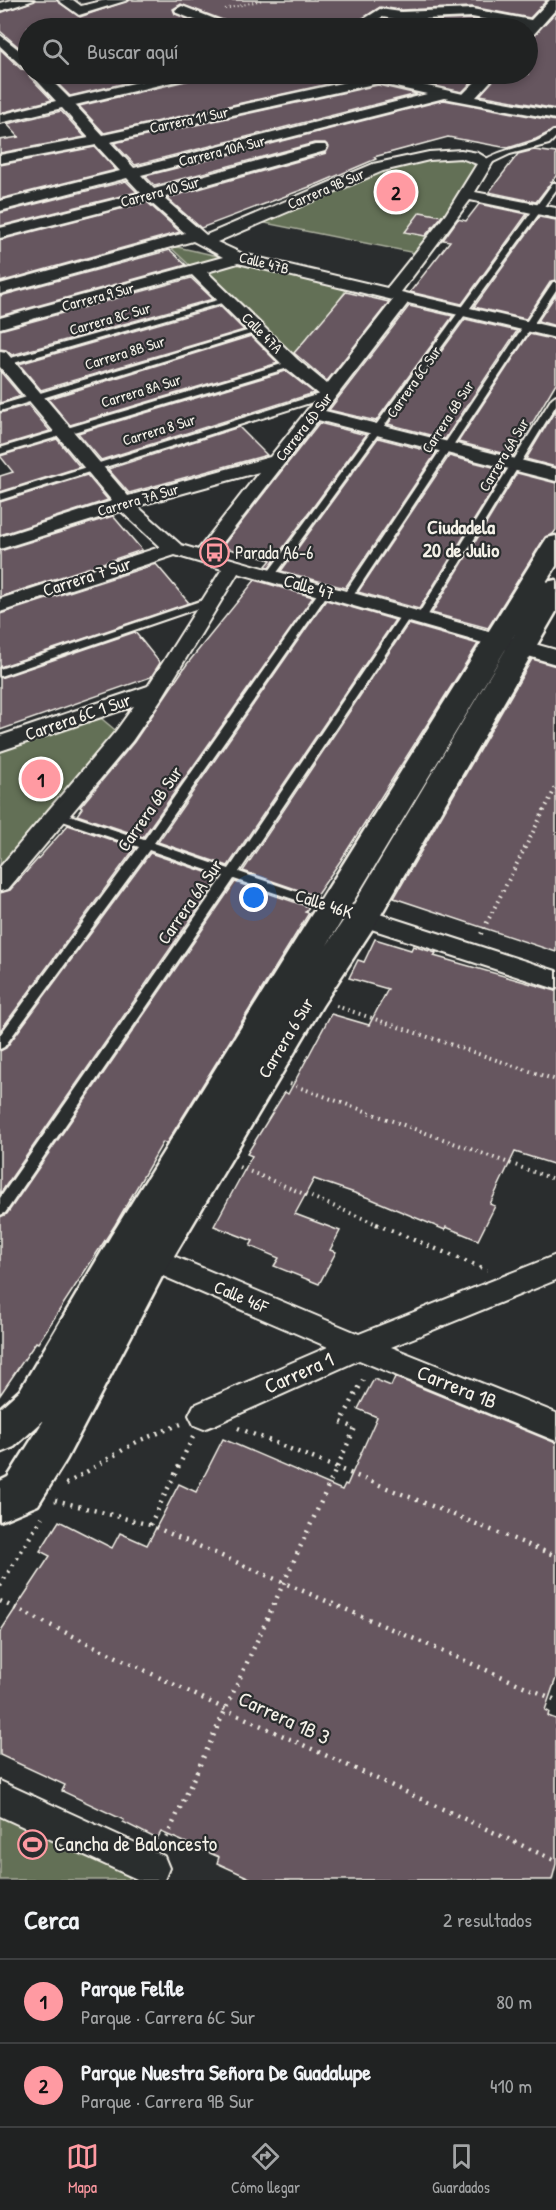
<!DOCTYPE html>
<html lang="es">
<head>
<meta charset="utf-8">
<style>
  body { margin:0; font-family:"Patrick Hand",sans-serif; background:#2d2f2f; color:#f1f3f6 }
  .you { position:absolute; left:254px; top:898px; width:21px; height:21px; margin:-15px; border:4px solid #fff; border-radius:50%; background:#1a73e8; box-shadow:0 0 0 9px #1a73e833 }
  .badge { display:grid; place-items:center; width:39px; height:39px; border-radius:50%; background:#ff9aa2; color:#111; font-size:20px; font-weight:700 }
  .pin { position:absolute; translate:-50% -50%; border:3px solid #fff; box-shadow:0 2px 6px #0006 }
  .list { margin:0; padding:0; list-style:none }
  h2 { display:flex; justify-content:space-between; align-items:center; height:78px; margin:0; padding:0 24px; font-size:26px }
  h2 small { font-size:20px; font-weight:400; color:#a2a4a5 }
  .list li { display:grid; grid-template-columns:39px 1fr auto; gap:18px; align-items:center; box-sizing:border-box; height:84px; padding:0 24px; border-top:2px solid #3d3f40 }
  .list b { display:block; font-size:22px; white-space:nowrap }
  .list p { margin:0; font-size:20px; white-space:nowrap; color:#a2a4a5 }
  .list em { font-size:20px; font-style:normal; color:#a2a4a5 }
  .icon { flex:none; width:33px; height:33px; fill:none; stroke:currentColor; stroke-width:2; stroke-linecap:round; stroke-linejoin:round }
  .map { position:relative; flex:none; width:556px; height:1880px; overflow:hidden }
  .search { position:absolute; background:#202222; box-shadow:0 3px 9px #0003; left:18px; right:18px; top:18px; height:66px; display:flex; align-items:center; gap:15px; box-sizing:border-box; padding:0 21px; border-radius:33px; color:#a2a4a5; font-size:22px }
  .sheet { height:246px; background:#202222 }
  nav { display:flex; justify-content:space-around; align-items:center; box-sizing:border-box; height:84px; border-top:2px solid #3d3f40; background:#202222; font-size:16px; color:#a2a4a5 }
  nav a { display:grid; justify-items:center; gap:3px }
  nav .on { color:#ff9aa2 }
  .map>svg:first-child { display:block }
  .green { fill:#646f56; stroke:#acb09f; stroke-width:1.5 }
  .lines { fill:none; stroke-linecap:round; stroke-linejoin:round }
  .canal { fill:#536475; fill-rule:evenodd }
  .building { fill:#66565f; stroke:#f4f1e8; stroke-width:1.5 }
  .lane-casing { stroke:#f4f1e8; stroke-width:4 }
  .street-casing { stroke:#f4f1e8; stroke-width:4 }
  .secondary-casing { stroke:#f4f1e8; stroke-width:5 }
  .path-far2 { stroke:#f4f1e8; stroke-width:2; stroke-dasharray:1 3; stroke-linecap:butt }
  .path-far1 { stroke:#f4f1e8; stroke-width:4; stroke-dasharray:1.5 4.5; stroke-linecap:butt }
  .path { stroke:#f4f1e8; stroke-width:4.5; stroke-dasharray:2 6; stroke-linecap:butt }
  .lane { fill:#2a2d2e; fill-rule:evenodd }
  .street { fill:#2a2d2e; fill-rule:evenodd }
  .secondary { fill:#2a2d2e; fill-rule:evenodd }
  .labels { text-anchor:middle; stroke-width:4.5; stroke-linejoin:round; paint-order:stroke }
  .far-street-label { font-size:15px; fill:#f4f1e8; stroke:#2a2d2e }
  .poi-label { font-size:18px; fill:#f4f1e8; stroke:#2a2d2e; text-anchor:start }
  .street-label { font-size:18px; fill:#f4f1e8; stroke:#2a2d2e }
  .neighbourhood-label { font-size:20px; font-weight:bold; fill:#f4f1e8; stroke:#2a2d2e }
  .near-street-label { font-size:21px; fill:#f4f1e8; stroke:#2a2d2e }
  .near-poi-label { font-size:21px; fill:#f4f1e8; stroke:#2a2d2e; text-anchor:start }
</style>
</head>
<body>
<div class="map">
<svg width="556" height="1880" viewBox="0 0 556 1880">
  <rect width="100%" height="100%" fill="#2a2d2e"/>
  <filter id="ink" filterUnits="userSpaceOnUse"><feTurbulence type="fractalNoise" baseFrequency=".0167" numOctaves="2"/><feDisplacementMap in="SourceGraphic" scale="12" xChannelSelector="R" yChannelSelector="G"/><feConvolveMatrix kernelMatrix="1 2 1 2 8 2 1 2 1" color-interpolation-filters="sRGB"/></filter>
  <g filter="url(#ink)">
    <!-- green -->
    <g class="green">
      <path d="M 432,156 L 469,159 L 477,168 L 420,254 L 260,222 L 380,168 Z"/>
      <path d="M 168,245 L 350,285 L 293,363 Z"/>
      <path d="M 96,714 L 120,734 L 0,877 L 0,748 Z"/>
      <path d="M 0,1814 L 130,1875 L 128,1880 L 0,1880 Z"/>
    </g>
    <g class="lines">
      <!-- canal -->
      <g class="canal">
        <path d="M 165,0 L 181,0 C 165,19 134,31 110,28 L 149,11 Z"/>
        <path d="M 28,47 L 28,55 L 0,61 L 0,53 Z"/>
      </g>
    </g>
    <!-- building -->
    <g class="building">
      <path d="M 36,0 L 56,0 L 80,17 L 130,0 L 547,0 L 530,18 L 472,7 L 401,10 L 380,7 L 348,28 L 234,28 L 231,23 L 181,4 L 173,9 L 175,14 L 210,28 L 28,28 L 28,55 L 0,31 L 0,13 Z"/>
      <path d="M 556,12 L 556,109 L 480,95 L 499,74 L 528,74 L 528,41 Z"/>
      <path d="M 382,19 L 401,22 L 472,19 L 521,28 L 368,28 Z"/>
      <path d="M 0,49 L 21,69 L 28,70 L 29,76 L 52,100 L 0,113 Z"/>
      <path d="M 48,74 L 165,74 L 70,96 Z"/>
      <path d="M 197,74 L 354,74 L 356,78 L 104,133 L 79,106 L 194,79 Z"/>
      <path d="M 382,74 L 480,74 L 462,92 Z"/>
      <path d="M 378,85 L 417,94 L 135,165 L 114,143 Z"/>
      <path d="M 444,100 L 556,121 L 556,129 L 536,139 L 508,148 L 448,137 L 374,157 L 376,159 L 320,183 L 201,228 L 167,198 L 326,153 L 329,147 L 325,143 L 314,143 L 155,186 L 145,176 Z"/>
      <path d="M 61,111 L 85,137 L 0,153 L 0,140 L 19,137 L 7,124 Z"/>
      <path d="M 95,147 L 116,170 L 0,199 L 0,165 Z"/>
      <path d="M 534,150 L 556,153 L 556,176 L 536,202 L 489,192 L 518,154 Z"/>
      <path d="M 126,181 L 137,192 L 0,226 L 0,213 Z"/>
      <path d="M 147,202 L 180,232 L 0,282 L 0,240 Z"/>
      <path d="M 479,204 L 527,214 L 462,304 L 410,292 L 450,241 L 443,240 L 458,219 L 466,221 Z"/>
      <path d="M 420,212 L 442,216 L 425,236 L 405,232 Z"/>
      <path d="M 539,217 L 556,220 L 556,280 L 551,281 L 526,319 L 474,307 Z"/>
      <path d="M 170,250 L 186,265 L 0,316 L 0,296 Z"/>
      <path d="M 191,278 L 213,299 L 12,355 L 6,350 L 0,349 L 0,330 Z"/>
      <path d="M 346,292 L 389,302 L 327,381 L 294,353 Z"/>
      <path d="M 556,294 L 556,326 L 538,321 Z"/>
      <path d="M 220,306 L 244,330 L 41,390 L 19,364 Z"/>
      <path d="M 409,306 L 453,316 L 376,421 L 329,410 Z"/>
      <path d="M 465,319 L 517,331 L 445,439 L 388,424 Z"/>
      <path d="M 529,334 L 556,340 L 556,383 L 513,456 L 458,442 Z"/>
      <path d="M 251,336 L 278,363 L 70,425 L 48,399 Z"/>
      <path d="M 0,371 L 21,396 L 0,403 Z"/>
      <path d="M 286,371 L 314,393 L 101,460 L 78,433 Z"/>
      <path d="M 28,405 L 50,431 L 0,446 L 0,413 Z"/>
      <path d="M 556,409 L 556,467 L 526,459 Z"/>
      <path d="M 319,423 L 366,435 L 269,567 L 266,566 L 271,560 L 222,547 Z"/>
      <path d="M 239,427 L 267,455 L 129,493 L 108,469 Z"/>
      <path d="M 378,438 L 436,453 L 345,588 L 281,571 Z"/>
      <path d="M 57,439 L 80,467 L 0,492 L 0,476 L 13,472 L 0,456 Z"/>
      <path d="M 449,456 L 505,470 L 419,609 L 358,592 Z"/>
      <path d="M 517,473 L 556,483 L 556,530 L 553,534 L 545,537 L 488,628 L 432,613 Z"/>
      <path d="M 87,475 L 108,500 L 0,535 L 0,502 Z"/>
      <path d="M 113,516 L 142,550 L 0,597 L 0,551 Z"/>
      <path d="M 156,564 L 189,603 L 0,667 L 0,614 Z"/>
      <path d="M 255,580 L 313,597 L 143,837 L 77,815 L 82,808 L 80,807 L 134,742 L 187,664 Z"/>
      <path d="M 326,600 L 395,620 L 228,866 L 158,842 Z"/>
      <path d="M 408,624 L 478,644 L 341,860 L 316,896 L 243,871 Z"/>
      <path d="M 135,632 L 160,663 L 151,677 L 0,730 L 0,678 Z"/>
      <path d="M 532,659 L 556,666 L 556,952 L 394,898 Z"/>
      <path d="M 68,825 L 135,848 L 0,1031 L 0,893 L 10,890 Z"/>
      <path d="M 150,853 L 220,877 L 0,1194 L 0,1051 L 6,1048 Z"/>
      <path d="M 235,882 L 309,907 L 305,912 L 309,913 L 166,1144 L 163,1142 L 115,1225 L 38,1343 L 36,1342 L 0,1395 L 0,1217 L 7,1214 Z"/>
      <path d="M 375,939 L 411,950 L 413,946 L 436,953 L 434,956 L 556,991 L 556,1165 L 515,1152 L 490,1204 L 495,1206 L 478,1240 L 446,1227 L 445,1230 L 369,1198 L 314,1179 L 295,1214 L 340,1231 L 330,1250 L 336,1252 L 319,1284 L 274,1266 L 279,1258 L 250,1246 L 253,1241 L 214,1226 L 252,1156 L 247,1154 L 285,1092 L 288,1094 L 331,1014 L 369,1025 L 388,989 L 349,978 L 358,960 L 364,962 Z"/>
      <path d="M 395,1377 L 556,1443 L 556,1678 L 545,1710 L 549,1712 L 548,1716 L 556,1719 L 556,1864 L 552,1880 L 254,1880 L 217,1863 L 219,1857 L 161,1832 L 157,1839 L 123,1822 L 124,1820 L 62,1791 L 65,1785 L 0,1755 L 0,1632 L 50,1556 L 40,1551 L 59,1521 L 112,1548 L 120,1533 L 147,1545 L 179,1484 L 196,1492 L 223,1439 L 342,1490 L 345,1484 L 347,1485 L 377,1417 L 358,1409 L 374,1379 L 391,1386 Z"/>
    </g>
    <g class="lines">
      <defs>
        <g id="lane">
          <path d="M 553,131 L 556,131 L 556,137 L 549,144 L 510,154 L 489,164 L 482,162 C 504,146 533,149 553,131 Z"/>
          <path d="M 553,183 L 556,183 L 556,190 L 273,578 L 267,578 L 267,574 Z"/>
          <path d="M 553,282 L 556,282 L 556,290 L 351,599 L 343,599 L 342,597 Z"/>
          <path d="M 225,298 L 232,300 L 0,367 L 0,361 Z"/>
          <path d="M 257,328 L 264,330 L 0,411 L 0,405 Z"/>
          <path d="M 292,361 L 296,364 L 295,366 L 0,454 L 0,448 Z"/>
          <path d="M 329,391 L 332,392 L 332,396 L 0,500 L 0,494 Z"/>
          <path d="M 556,395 L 556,405 L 426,618 L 425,620 L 417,620 L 416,618 L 552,398 Z"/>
          <path d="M 324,589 L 329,592 L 154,843 L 229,869 L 403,612 L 411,612 L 412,614 L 239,872 L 336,905 L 338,908 L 332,912 L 234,879 L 5,1213 L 0,1215 L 0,1198 L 224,876 L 149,850 L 4,1047 L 0,1049 L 0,1035 L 139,847 L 54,818 L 52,815 L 58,811 L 144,840 L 320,590 Z"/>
          <path d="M 212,597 L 217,600 L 216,602 L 0,676 L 0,669 Z"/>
        </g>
        <g id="street">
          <path d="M 12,0 L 34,0 L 0,11 L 0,3 Z"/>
          <path d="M 58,0 L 73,0 L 81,6 L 106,0 L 128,0 L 79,15 Z"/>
          <path d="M 550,0 L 556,0 L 556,9 L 533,35 L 528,36 L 525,27 L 472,17 L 401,20 L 382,17 L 365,28 L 350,28 L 380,9 L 401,12 L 472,9 L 531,20 Z"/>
          <path d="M 182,6 L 230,25 L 232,28 L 215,28 L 177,13 L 175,10 Z"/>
          <path d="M 0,35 L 28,57 L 28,68 L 23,67 L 0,46 Z"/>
          <path d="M 31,74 L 45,74 L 69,98 L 173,74 L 195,74 L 193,77 L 75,105 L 103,135 L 360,79 L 356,74 L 374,74 L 463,94 L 483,74 L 497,74 L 476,97 L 556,111 L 556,119 L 444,98 L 141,175 L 154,189 L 315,145 L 325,145 L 327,148 L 325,151 L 162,197 L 206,235 L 373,164 L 429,152 L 461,150 L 478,153 L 493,162 L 475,192 L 556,208 L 556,218 L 470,200 L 401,292 L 556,328 L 556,338 L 408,303 L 325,411 L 556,469 L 556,481 L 318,420 L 214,554 L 556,650 L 556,664 L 238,573 L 163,696 L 132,741 L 8,889 L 0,891 L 0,867 L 116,731 L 134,706 L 0,751 L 0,736 L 148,686 L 222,569 L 175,555 L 0,612 L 0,599 L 160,547 L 121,511 L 0,549 L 0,537 L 112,501 L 0,367 L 0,351 L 6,352 L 128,496 L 270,457 L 319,395 L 286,368 L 192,275 L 0,328 L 0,318 L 223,257 L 193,241 L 0,294 L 0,284 L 185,233 L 148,200 L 0,238 L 0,228 L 141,193 L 127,178 L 0,211 L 0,201 L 120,171 L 96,145 L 0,163 L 0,155 L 89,138 L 62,108 L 0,123 L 0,115 L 56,101 ZM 378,83 L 427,94 L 134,168 L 110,142 ZM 461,158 L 477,164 L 446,214 L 387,288 L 243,254 L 217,242 L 383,171 L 429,160 ZM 238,263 L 393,300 L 327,384 L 298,360 L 207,272 ZM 259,472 L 198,550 L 181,545 L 137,506 Z"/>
          <path d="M 333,899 L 556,971 L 556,989 L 325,914 L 321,908 L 325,902 Z"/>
          <path d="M 138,1241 L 359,1334 L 556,1255 L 556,1280 L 391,1347 L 556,1413 L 556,1441 L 359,1360 L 214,1425 L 204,1429 L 194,1425 L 189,1415 L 194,1405 L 328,1347 L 128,1261 L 124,1253 L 128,1245 Z"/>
          <path d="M 0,1781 L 164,1856 L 169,1868 L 164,1880 L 139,1880 L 0,1816 Z"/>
        </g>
        <path id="secondary" d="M 556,536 L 556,566 L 546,582 L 556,580 L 556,612 L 375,925 L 322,1006 L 165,1271 L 66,1460 L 38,1505 L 0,1521 L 0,1481 L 8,1477 L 44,1420 L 14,1447 L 0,1453 L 0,1408 L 20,1390 L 111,1236 L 543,544 L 547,538 ZM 516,632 L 351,909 L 327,945 Z"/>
      </defs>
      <!-- lane casing -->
      <use href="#lane" class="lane-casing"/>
      <!-- street casing -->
      <use href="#street" class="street-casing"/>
      <!-- secondary casing -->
      <use href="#secondary" class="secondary-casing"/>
      <!-- path-far2 -->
      <path class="path-far2" d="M 225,9 L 263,0"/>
      <!-- path-far1 -->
      <g class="path-far1">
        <path d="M 481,934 L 556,787"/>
        <path d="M 336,1006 L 556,1080"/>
        <path d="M 290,1084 L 556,1180"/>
        <path d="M 239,1167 L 379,1225"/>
      </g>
      <!-- path -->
      <g class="path">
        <path d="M 376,1224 L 487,1270"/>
        <path d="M 238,1428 L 556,1556"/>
        <path d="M 66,1484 L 138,1441 L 181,1424"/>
        <path d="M 55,1500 L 150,1525 L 556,1700"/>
        <path d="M 150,1525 L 193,1437"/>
        <path d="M 0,1586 L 42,1517"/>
        <path d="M 0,1601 L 227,1710 L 556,1861"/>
        <path d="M 163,1845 L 355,1428 L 341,1422 L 365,1376"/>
      </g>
      <!-- lane -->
      <use href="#lane" class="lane"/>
      <!-- street -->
      <use href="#street" class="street"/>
      <!-- secondary -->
      <use href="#secondary" class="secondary"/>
    </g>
  </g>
  <!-- icons -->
  <defs>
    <symbol id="bus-ring" viewBox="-11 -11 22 22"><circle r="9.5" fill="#2a2d2e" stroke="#ff9aa2" stroke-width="1.5"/><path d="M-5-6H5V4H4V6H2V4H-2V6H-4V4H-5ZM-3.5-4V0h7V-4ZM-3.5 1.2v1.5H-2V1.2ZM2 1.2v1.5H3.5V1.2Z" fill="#ff9aa2"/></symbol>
    <symbol id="stadium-ring" viewBox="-11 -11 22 22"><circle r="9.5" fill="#2a2d2e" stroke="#ff9aa2" stroke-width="1.5"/><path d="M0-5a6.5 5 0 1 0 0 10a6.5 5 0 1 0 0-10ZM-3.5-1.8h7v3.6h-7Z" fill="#ff9aa2"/></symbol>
  </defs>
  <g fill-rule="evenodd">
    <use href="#bus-ring" x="198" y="536" width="33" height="33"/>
    <use href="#stadium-ring" x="16" y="1828" width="33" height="33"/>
  </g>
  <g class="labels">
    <!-- far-street labels -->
    <g class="far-street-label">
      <text transform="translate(189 120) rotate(-12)" y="5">Carrera 11 Sur</text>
      <text transform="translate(222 151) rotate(-14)" y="5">Carrera 10A Sur</text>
      <text transform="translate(326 189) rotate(-23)" y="5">Carrera 9B Sur</text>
      <text transform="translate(160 192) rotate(-15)" y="5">Carrera 10 Sur</text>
      <text transform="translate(264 263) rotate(14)" y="5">Calle 47B</text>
      <text transform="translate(98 297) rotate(-15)" y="5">Carrera 9 Sur</text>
      <text transform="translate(110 319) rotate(-16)" y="5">Carrera 8C Sur</text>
      <text transform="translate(262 333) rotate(45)" y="5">Calle 47A</text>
      <text transform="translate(125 353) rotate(-17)" y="5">Carrera 8B Sur</text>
      <text transform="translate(414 382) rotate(-55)" y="5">Carrera 6C Sur</text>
      <text transform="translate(141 391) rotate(-17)" y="5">Carrera 8A Sur</text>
      <text transform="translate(448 417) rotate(-57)" y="5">Carrera 6B Sur</text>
      <text transform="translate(304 427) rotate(-52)" y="5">Carrera 6D Sur</text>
      <text transform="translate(159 430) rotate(-17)" y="5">Carrera 8 Sur</text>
      <text transform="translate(504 455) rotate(-59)" y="5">Carrera 6A Sur</text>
      <text transform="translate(138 500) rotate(-16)" y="5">Carrera 7A Sur</text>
    </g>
    <!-- poi labels -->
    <g class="poi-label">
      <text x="235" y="559">Parada A6-6</text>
    </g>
    <!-- street labels -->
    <g class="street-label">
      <text transform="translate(87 577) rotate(-18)" y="6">Carrera 7 Sur</text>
      <text transform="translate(309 587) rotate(16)" y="6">Calle 47</text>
      <text transform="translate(78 717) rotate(-19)" y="6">Carrera 6C 1 Sur</text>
      <text transform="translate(150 809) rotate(-55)" y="6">Carrera 6B Sur</text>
      <text transform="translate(190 902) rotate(-55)" y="6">Carrera 6A Sur</text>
      <text transform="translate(324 904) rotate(18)" y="6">Calle 46K</text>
      <text transform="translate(286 1038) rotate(-59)" y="6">Carrera 6 Sur</text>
      <text transform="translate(241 1297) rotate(23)" y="6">Calle 46F</text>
    </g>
    <!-- neighbourhood labels -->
    <g class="neighbourhood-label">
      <text x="461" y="534">Ciudadela<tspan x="461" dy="23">20 de Julio</tspan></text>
    </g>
    <!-- near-street labels -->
    <g class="near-street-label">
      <text transform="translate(299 1373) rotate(-24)" y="7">Carrera 1</text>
      <text transform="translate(457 1387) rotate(22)" y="7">Carrera 1B</text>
      <text transform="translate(284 1718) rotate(25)" y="7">Carrera 1B 3</text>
    </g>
    <!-- near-poi labels -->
    <g class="near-poi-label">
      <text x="54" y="1851">Cancha de Baloncesto</text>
    </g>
  </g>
</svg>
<div class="you"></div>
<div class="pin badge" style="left:41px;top:779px">1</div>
<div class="pin badge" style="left:396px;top:192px">2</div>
<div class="search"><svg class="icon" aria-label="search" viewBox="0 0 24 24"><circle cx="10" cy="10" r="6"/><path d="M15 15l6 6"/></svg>Buscar aquí</div>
</div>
<section class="sheet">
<h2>Cerca<small>2 resultados</small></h2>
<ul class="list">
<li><span class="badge">1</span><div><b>Parque Felfle</b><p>Parque · Carrera 6C Sur</p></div><em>80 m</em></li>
<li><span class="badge">2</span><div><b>Parque Nuestra Señora De Guadalupe</b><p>Parque · Carrera 9B Sur</p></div><em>410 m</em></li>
</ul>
</section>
<nav>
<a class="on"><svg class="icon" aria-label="map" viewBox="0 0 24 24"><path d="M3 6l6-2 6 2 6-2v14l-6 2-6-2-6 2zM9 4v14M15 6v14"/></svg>Mapa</a>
<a><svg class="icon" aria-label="directions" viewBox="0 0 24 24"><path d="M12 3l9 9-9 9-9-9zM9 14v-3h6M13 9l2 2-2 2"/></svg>Cómo llegar</a>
<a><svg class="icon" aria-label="saved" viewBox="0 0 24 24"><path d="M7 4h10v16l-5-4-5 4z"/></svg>Guardados</a>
</nav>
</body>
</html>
